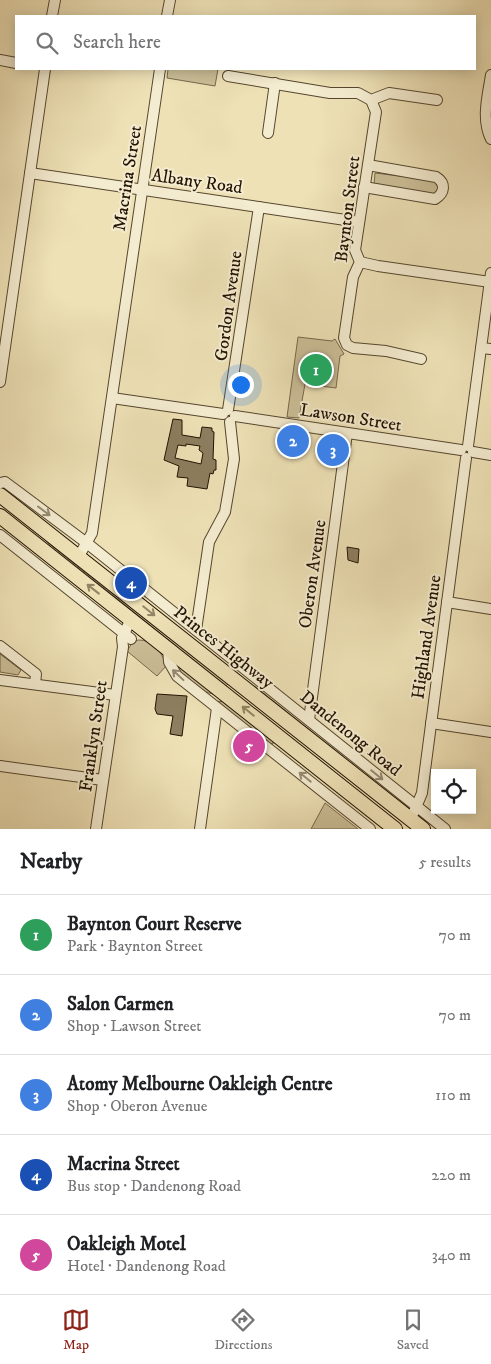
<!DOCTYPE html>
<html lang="en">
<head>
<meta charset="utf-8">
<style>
  body { margin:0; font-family:"IM FELL DW Pica",serif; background:#f2f2f2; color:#202124 }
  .controls { position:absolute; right:15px; bottom:15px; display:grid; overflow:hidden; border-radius:0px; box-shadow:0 2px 12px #0003 }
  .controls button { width:45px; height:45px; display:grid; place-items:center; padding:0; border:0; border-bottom:1px solid #e0e0e0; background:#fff; color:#202124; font:25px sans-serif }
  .you { position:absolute; left:240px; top:384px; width:18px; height:18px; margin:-12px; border:4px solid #fff; border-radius:50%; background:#1a73e8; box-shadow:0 0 0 8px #1a73e833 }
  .badge { display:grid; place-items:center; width:32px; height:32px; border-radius:50%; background:#8f2418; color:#fff; font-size:16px; font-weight:700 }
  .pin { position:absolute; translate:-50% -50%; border:2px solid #fff; box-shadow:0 1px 5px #0006 }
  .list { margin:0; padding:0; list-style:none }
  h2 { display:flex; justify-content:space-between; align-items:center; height:65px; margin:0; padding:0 20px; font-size:21px }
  h2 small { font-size:16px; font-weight:400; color:#757577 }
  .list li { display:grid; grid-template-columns:32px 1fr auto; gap:15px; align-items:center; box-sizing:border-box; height:80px; padding:0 20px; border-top:1px solid #e0e0e0 }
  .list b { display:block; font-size:19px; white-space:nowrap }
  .list p { margin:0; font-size:16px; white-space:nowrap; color:#757577 }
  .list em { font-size:16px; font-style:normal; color:#757577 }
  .icon { flex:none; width:28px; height:28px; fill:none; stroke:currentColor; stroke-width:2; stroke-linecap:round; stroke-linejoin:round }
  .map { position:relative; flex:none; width:491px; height:829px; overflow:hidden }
  .search { position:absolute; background:#fff; box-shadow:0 2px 12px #0003; left:15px; right:15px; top:15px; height:55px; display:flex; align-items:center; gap:12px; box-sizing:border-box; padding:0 18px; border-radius:0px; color:#757577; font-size:19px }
  .sheet { height:465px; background:#fff }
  nav { display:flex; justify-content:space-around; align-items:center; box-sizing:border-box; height:70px; border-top:1px solid #e0e0e0; background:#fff; font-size:14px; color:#757577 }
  nav a { display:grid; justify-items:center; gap:2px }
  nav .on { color:#8f2418 }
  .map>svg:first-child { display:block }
  .green { fill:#cbbe97; stroke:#76684c }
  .building { fill:#8c7e5f; stroke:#221200; fill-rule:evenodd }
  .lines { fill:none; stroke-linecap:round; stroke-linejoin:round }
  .minor-casing { stroke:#55462e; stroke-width:12 }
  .highway-casing { stroke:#221200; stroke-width:16 }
  .minor { stroke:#f4ecd0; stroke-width:10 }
  .highway { stroke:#eee1b6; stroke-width:14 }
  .oneway { stroke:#968a72 }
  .oneway2 { stroke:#928464 }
  .labels { text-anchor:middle; stroke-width:4; stroke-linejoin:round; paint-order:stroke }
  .street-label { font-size:18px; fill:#221200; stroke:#f4ecd0 }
</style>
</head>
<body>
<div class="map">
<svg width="491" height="829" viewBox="0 0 491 829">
  <rect width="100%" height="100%" fill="#eee1b6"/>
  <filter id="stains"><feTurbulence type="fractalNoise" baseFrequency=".004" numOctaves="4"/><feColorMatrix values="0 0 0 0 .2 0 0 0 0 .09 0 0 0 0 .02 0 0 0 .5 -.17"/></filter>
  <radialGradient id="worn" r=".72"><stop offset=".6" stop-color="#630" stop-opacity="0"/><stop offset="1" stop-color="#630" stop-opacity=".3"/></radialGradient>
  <!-- green -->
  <g class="green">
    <path d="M 168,69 L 218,69 L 215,86 L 167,78 Z"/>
    <path d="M 375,173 L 432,180 L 441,187 L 434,196 L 374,185 Z"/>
    <path d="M 298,337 L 332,341 L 335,339 L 344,354 L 340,356 L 336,388 L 305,384 L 299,418 L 287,417 Z"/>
    <path d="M 36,530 L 205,662 L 228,684 L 226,686 L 48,543 Z"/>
    <path d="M 138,640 C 154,640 162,652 166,666 L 157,676 L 127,651 L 132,643 Z"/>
    <path d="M 0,654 L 21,670 L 18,675 L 0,672 Z"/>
    <path d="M 173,660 L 214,694 C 201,693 176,672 173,660 Z"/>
    <path d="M 215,701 L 226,702 L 273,741 L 273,744 L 270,743 Z"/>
    <path d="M 325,803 L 358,829 L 311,829 Z"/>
  </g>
  <!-- building -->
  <g class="building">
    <path d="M 173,419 L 182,420 L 182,435 L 200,438 L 202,427 L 212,428 L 212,431 L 214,432 L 213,459 L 216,460 L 216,470 L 214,470 L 213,474 L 210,473 L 207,489 L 187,486 L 188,478 L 177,477 L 179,466 L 164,460 ZM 186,444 L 200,446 L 199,450 L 203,453 L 201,464 L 175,458 L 178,445 L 186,446 Z"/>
    <path d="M 347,547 L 359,549 L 358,563 L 348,560 Z"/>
    <path d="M 157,694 L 187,696 L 182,736 L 170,734 L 173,716 L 157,714 L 155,709 Z"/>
  </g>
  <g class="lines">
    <defs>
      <g id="minor">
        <path d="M 52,16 L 55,0"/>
        <path d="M 167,16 L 170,0"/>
        <path d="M 0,60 L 16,63"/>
        <path d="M 491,75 C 488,95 481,119 491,139"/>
        <path d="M 228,76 L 330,93 L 358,93 L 371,100 L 389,93 L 437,100"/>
        <path d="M 371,100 L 376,112 L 355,250 L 360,262 L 353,277 L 344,338 L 347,345 L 353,348 L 386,351 L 421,359"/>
        <path d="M 268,133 L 275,83"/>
        <path d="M 30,173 L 359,222"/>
        <path d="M 364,187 L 435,199 C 445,193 446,183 436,177 L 368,165"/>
        <path d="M 360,262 L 378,266 L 490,282"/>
        <path d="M 481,348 L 491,349"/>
        <path d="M 0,382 L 45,69"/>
        <path d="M 112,398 L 223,414"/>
        <path d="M 228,410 L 259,207"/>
        <path d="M 235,416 L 461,450"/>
        <path d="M 468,446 L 491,273"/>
        <path d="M 473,452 L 491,455"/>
        <path d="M 0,483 L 5,482 L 88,544 L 445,829"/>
        <path d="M 0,535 L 131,639"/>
        <path d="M 79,556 L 92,533 L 160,69"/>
        <path d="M 447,602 L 491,609"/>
        <path d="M 196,630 L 209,542 L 225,512 L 231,477 L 234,459 L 230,422"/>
        <path d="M 0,646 L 36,674 L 35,684"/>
        <path d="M 168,648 L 169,662 L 177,676 L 370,829"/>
        <path d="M 0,680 L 115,695"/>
        <path d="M 309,720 L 347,433"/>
        <path d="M 431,723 L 491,732"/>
        <path d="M 0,766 L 103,780"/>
        <path d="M 414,812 L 422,793 L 466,458"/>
        <path d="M 96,829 L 123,647 L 122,638 L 131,619"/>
        <path d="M 200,829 L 217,708"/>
      </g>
      <g id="highway">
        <path d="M 0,495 L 423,829"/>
        <path d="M 0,516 L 395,829"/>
      </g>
    </defs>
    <!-- minor casing -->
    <use href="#minor" class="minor-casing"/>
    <!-- highway casing -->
    <use href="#highway" class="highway-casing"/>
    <!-- minor -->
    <use href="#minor" class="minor"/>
    <!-- highway -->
    <use href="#highway" class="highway"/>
  </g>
  <!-- one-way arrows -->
  <defs><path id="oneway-shaft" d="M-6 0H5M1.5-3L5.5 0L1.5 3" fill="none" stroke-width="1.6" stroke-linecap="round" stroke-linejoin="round" transform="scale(1.25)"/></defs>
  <g class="oneway">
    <use href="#oneway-shaft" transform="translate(44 511) rotate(37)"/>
    <use href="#oneway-shaft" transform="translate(178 675) rotate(-137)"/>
    <use href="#oneway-shaft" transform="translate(377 775) rotate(39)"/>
    <use href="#oneway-shaft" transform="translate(305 777) rotate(-141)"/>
  </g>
  <g class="oneway2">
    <use href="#oneway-shaft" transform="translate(93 589) rotate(-142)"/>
    <use href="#oneway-shaft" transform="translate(149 611) rotate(39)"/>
    <use href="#oneway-shaft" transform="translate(248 711) rotate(-141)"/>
  </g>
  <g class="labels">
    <!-- street labels -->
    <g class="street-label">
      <text transform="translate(127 178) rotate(-81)" y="6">Macrina Street</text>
      <text transform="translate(197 181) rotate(8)" y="6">Albany Road</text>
      <text transform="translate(347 209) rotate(-83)" y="6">Baynton Street</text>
      <text transform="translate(228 306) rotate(-82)" y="6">Gordon Avenue</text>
      <text transform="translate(351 417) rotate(9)" y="6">Lawson Street</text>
      <text transform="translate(312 574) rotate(-82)" y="6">Oberon Avenue</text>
      <text transform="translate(426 637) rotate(-82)" y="6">Highland Avenue</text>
      <text transform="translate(224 647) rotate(38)" y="6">Princes Highway</text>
      <text transform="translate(351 733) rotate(39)" y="6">Dandenong Road</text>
      <text transform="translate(93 736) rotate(-82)" y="6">Franklyn Street</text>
    </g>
  </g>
  <rect width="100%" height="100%" filter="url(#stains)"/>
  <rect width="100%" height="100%" fill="url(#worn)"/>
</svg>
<div class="controls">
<button><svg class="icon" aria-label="locate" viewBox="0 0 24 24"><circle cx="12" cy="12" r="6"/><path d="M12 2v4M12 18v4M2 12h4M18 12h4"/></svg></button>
</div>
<div class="you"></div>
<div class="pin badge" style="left:316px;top:370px;background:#2e9e5b">1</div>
<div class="pin badge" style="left:293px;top:441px;background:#3f7fe0">2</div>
<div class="pin badge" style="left:333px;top:450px;background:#3f7fe0">3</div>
<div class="pin badge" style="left:131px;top:583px;background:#1a4fb4">4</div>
<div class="pin badge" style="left:249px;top:746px;background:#d1479c">5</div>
<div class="search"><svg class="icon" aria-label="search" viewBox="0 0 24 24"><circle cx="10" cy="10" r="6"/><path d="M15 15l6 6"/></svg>Search here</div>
</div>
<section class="sheet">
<h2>Nearby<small>5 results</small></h2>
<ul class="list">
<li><span class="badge" style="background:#2e9e5b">1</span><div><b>Baynton Court Reserve</b><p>Park · Baynton Street</p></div><em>70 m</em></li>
<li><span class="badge" style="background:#3f7fe0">2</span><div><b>Salon Carmen</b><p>Shop · Lawson Street</p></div><em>70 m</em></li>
<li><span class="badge" style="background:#3f7fe0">3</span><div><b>Atomy Melbourne Oakleigh Centre</b><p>Shop · Oberon Avenue</p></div><em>110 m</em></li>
<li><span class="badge" style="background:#1a4fb4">4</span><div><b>Macrina Street</b><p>Bus stop · Dandenong Road</p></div><em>220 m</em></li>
<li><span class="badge" style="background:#d1479c">5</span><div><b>Oakleigh Motel</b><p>Hotel · Dandenong Road</p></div><em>340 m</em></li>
</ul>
</section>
<nav>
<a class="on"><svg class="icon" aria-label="map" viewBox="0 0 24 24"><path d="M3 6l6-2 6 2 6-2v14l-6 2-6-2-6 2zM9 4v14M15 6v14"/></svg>Map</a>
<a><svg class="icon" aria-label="directions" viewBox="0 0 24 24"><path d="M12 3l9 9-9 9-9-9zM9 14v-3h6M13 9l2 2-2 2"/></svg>Directions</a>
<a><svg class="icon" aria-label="saved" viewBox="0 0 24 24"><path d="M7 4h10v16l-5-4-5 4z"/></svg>Saved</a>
</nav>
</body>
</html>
